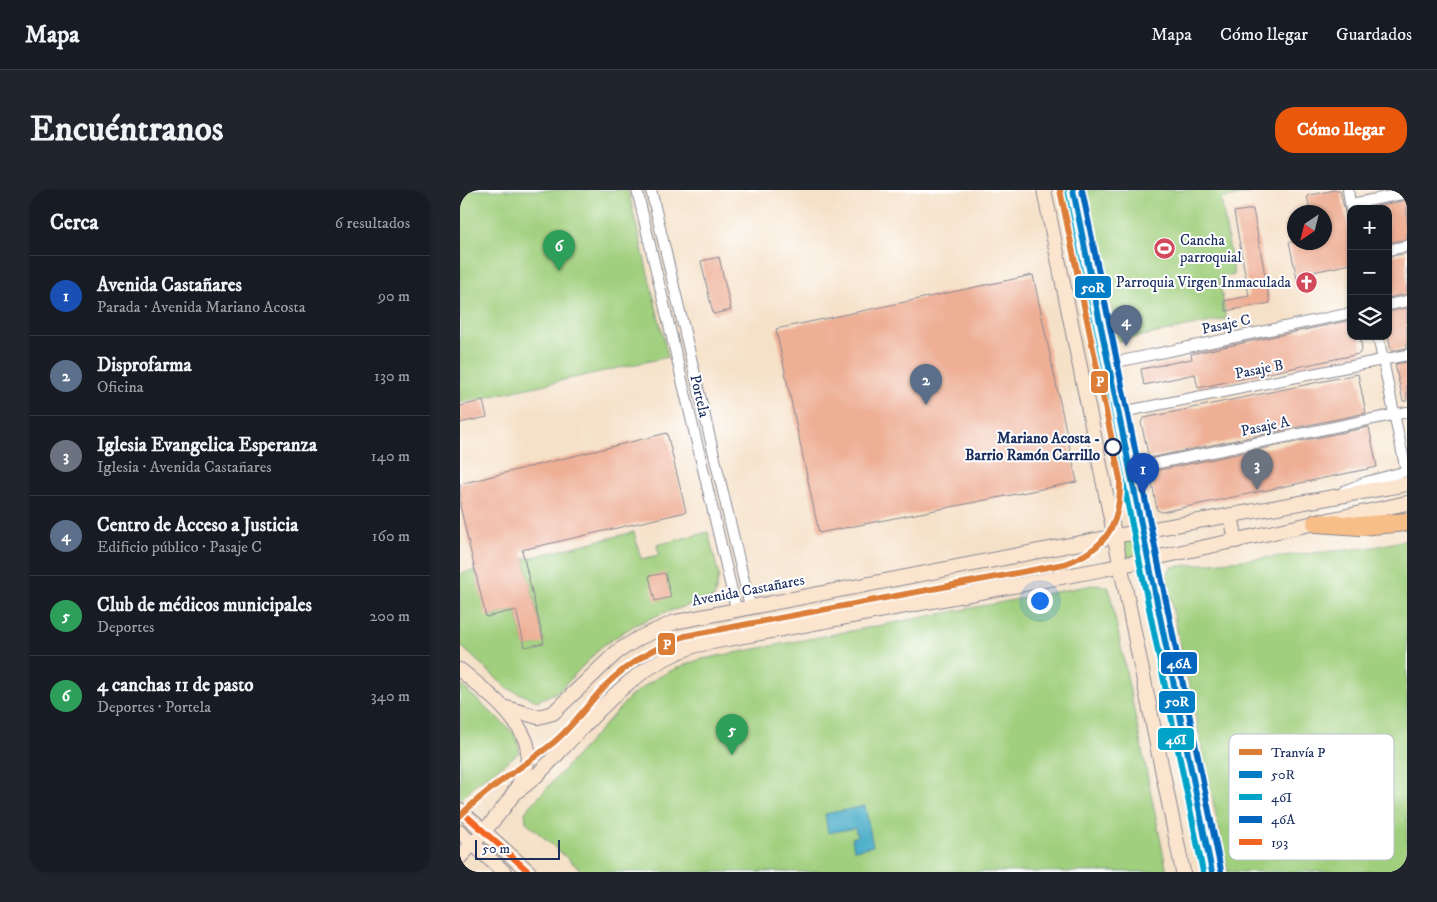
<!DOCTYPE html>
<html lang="es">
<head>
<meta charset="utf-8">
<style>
  body { margin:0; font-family:"IM FELL DW Pica",serif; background:#20242c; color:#f1f3f6 }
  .controls { position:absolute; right:15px; top:15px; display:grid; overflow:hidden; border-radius:10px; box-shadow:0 1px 4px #0004 }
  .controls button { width:45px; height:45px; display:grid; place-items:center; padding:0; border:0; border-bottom:1px solid #363941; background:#171b24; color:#f1f3f6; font:25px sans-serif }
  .compass { position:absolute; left:827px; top:15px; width:45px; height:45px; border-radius:50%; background:#171b24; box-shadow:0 1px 4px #0004; rotate:215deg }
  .scale { position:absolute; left:15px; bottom:12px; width:85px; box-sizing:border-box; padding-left:5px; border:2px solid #1b2f5e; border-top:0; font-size:14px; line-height:18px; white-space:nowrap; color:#1b2f5e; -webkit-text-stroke:4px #fff; paint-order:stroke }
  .you { position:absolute; left:579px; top:410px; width:18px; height:18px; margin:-12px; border:4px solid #fff; border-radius:50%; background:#1a73e8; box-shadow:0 0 0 8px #1a73e833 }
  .badge { display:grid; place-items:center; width:32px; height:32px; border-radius:50%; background:#ea580c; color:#fff; font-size:16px; font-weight:700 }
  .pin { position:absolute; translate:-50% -41px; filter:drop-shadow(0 1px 2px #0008) }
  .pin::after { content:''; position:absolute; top:26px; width:18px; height:15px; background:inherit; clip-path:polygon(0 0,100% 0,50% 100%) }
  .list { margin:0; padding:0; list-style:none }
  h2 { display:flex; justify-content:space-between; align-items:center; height:65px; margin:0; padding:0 20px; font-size:21px }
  h2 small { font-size:16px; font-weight:400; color:#9ea1a6 }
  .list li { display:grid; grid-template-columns:32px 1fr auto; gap:15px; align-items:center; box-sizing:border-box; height:80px; padding:0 20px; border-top:1px solid #363941 }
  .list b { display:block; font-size:19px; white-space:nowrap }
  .list p { margin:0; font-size:16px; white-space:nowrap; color:#9ea1a6 }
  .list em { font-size:16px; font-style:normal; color:#9ea1a6 }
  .icon { flex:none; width:28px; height:28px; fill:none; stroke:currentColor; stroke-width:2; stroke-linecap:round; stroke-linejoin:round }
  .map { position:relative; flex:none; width:947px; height:682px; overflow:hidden; border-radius:20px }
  header { display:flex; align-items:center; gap:30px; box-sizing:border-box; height:70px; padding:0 25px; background:#171b24; border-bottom:1px solid #363941 }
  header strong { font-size:24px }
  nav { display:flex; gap:28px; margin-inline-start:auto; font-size:18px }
  .intro { display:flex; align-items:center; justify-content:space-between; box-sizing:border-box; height:120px; padding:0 30px }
  h1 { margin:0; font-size:35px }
  .button { padding:12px 22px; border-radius:20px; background:#ea580c; color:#fff; font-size:18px; font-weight:700 }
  main { display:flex; gap:30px; padding:0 30px }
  aside { flex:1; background:#171b24; border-radius:20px; box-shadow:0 1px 4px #0004 }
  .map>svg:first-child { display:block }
  .green { fill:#a0cf7d; stroke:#5e7f6e }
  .water { fill:#49adc8; stroke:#326e93 }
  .building { fill:#eeaf95 }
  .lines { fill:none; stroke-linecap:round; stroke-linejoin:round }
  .street-casing { stroke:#888893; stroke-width:12 }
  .secondary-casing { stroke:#888893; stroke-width:16 }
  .highway-casing { stroke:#888893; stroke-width:20 }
  .street { stroke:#fff; stroke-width:10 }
  .secondary { stroke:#fce5cf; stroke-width:14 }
  .highway { stroke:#f7be88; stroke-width:18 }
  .bus-1-casing { stroke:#fff; stroke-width:10 }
  .bus-2-casing { stroke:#fff; stroke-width:10 }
  .bus-3-casing { stroke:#fff; stroke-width:10 }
  .bus-4-casing { stroke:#fff; stroke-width:10 }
  .bus-1 { stroke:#007dc5; stroke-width:6 }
  .bus-2 { stroke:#01a3c8; stroke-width:6 }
  .bus-3 { stroke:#0065bd; stroke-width:6 }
  .bus-4 { stroke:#f26522; stroke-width:6 }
  .tram-1-casing { stroke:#fff; stroke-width:10 }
  .tram-1 { stroke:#dd7e37; stroke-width:6 }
  .stop-dot { fill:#fff; stroke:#1b2f5e; stroke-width:2.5 }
  .labels { text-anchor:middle; stroke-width:4; stroke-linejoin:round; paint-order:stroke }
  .poi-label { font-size:15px; fill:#1b2f5e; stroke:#fff; text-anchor:start }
  .street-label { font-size:15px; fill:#1b2f5e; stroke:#fff }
  .stop-label { font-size:15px; font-weight:bold; fill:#1b2f5e; stroke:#fff; text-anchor:end }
  .key { fill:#fff; stroke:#bbc1cf; stroke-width:1 }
  .key-label { font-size:14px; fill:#1b2f5e }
  .line-badge { stroke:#fff; stroke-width:2 }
  .badge-label { font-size:14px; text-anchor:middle; font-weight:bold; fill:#fff }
</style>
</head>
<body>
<header>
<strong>Mapa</strong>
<nav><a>Mapa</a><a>Cómo llegar</a><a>Guardados</a></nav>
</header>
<div class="intro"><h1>Encuéntranos</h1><a class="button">Cómo llegar</a></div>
<main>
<aside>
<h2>Cerca<small>6 resultados</small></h2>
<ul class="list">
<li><span class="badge" style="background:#1a4fb4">1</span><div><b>Avenida Castañares</b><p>Parada · Avenida Mariano Acosta</p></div><em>90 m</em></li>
<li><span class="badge" style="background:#5c6f8a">2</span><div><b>Disprofarma</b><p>Oficina</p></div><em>130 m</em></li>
<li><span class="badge" style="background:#6b7280">3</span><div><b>Iglesia Evangelica Esperanza</b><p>Iglesia · Avenida Castañares</p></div><em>140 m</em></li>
<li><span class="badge" style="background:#5c6f8a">4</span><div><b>Centro de Acceso a Justicia</b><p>Edificio público · Pasaje C</p></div><em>160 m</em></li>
<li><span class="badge" style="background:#2e9e5b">5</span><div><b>Club de médicos municipales</b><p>Deportes</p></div><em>200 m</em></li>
<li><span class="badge" style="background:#2e9e5b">6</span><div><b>4 canchas 11 de pasto</b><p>Deportes · Portela</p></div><em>340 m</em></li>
</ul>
</aside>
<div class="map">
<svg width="947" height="682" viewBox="0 0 947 682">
  <rect width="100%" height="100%" fill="#fff"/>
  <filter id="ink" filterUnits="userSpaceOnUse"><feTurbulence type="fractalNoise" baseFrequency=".02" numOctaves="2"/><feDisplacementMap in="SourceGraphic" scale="10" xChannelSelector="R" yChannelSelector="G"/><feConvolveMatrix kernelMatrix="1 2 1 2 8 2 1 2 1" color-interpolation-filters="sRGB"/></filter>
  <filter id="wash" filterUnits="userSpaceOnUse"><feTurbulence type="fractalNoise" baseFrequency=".0096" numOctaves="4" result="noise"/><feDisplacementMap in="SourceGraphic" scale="20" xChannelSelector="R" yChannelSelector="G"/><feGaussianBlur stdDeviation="1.12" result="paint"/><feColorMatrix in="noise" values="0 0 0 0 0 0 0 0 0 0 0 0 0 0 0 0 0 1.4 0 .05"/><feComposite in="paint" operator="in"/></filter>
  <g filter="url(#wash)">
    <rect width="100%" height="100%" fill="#f5e1c8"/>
    <!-- green -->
    <g class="green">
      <path d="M 0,0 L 168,0 L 208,167 L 0,213 Z"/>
      <path d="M 627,0 L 803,0 L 761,9 L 774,85 L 759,88 L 766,129 L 658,151 Z"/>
      <path d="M 174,342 L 181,369 L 199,365 L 197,355 L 248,342 L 259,386 L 254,408 L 203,423 L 173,436 L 142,456 L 99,501 L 77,511 L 47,498 L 0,455 L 0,384 L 15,380 L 27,427 L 56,420 L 65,457 L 84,452 L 64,369 Z"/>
      <circle cx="671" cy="358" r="9"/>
      <path d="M 947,350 L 947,682 L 768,682 L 706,387 L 711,377 L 914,357 Z"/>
      <path d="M 638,394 L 649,398 L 707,682 L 123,682 L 66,632 L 65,622 L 169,508 C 192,489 214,477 243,469 Z"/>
      <path d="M 0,494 L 56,545 L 60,562 L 16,594 L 2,608 L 0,606 Z"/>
    </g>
    <!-- water -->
    <path class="water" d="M 405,616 L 413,656 L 394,660 L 392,648 L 397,646 L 395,638 L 368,643 L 365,624 Z"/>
    <g id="blocks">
      <!-- building -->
      <g class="building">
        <path d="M 874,0 L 880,0 L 891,50 L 891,74 L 853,82 L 856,94 L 839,98 L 829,52 L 864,52 L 864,22 L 850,22 L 847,6 Z"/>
        <path d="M 947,10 L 947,49 L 928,53 L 928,19 L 902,19 Z"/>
        <path d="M 793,19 L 810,113 L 766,121 L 764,111 L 789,106 L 774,22 Z"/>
        <path d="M 947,63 L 947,104 L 928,108 L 928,67 Z"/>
        <path d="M 259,67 L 271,120 L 253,124 L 241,71 Z"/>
        <path d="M 573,85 L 617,292 L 359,343 L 316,139 Z"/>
        <path d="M 947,118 L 947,158 L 931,161 L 928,145 L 928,122 Z"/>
        <path d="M 891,130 L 891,146 L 900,146 L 902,159 L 899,164 L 738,198 L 735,184 L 684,195 L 681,179 L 732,169 L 731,164 Z"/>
        <path d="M 947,172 L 947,211 L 943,211 L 935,174 Z"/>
        <path d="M 898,184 L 906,223 L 689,268 L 681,232 L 684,228 Z"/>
        <path d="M 23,211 L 27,227 L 0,233 L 0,216 Z"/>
        <path d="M 909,237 L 917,277 L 702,322 L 697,320 L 690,282 Z"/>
        <path d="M 207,243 L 226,322 L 62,360 L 84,453 L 65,457 L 56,420 L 26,427 L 0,316 L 0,294 Z"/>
        <path d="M 205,383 L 211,407 L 195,411 L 189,386 Z"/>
      </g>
    </g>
  </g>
  <g filter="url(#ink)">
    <use href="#blocks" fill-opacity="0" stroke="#888893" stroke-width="1"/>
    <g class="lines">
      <defs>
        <g id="street">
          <path d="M 177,0 L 276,418"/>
          <path d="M 191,0 L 290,416"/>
          <path d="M 888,0 L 891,19"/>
          <path d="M 891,14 L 947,3"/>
          <path d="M 928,60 L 947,56"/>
          <path d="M 928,115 L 947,111"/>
          <path d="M 918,146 L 946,281"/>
          <path d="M 647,174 L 891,123"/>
          <path d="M 657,223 L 947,165"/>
          <path d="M 669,279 L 947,222"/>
          <path d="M 884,301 L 906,292 L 947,281"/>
        </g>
        <g id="secondary">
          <path d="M 584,0 L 723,682"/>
          <path d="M 613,0 L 752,682"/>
          <path d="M 771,325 L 776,351"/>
          <path d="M 0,480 C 24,500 52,520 65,549 C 82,586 23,642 0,667"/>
          <path d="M 43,517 L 78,527 L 93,523 L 157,462 L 179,448 L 215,432 L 682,341 L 947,294"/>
          <path d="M 54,603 C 73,591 87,575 102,559 C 144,515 176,475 236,455 L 644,379 L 947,313"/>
          <path d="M 0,620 L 69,682"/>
          <path d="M 0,642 L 44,682"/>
        </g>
        <path id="highway" d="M 856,333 L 900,336 L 947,332"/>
      </defs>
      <!-- street casing -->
      <use href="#street" class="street-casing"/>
      <!-- secondary casing -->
      <use href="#secondary" class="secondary-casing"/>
      <!-- highway casing -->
      <use href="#highway" class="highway-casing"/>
      <!-- street -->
      <use href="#street" class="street"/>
      <!-- secondary -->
      <use href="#secondary" class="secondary"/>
      <!-- highway -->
      <use href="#highway" class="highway"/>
      <defs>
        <path id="bus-1" d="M 613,0 L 752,682"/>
        <path id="bus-2" d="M 604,2 L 743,682"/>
        <path id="bus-3" d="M 622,0 L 761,680"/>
        <path id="bus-4" d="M 0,620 L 69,682"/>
      </defs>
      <!-- bus-1 casing -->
      <use href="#bus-1" class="bus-1-casing"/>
      <!-- bus-2 casing -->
      <use href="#bus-2" class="bus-2-casing"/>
      <!-- bus-3 casing -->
      <use href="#bus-3" class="bus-3-casing"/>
      <!-- bus-4 casing -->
      <use href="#bus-4" class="bus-4-casing"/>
      <!-- bus-1 -->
      <use href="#bus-1" class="bus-1"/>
      <!-- bus-2 -->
      <use href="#bus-2" class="bus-2"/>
      <!-- bus-3 -->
      <use href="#bus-3" class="bus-3"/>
      <!-- bus-4 -->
      <use href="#bus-4" class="bus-4"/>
      <defs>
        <path id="tram-1" d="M 0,626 C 28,597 62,578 93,553 C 114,536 128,513 147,494 C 169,472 197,457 225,446 L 604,374 C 647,359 661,334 660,289 L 600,0"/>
      </defs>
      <!-- tram-1 casing -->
      <use href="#tram-1" class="tram-1-casing"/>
      <!-- tram-1 -->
      <use href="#tram-1" class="tram-1"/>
    </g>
  </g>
  <!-- icons -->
  <defs>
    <symbol id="stadium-disc" viewBox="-11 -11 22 22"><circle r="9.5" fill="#d1495b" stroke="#fff"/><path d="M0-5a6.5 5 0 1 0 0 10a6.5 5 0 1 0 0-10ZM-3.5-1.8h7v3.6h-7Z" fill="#fff"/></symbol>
    <symbol id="church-disc" viewBox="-11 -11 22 22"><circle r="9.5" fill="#d1495b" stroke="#fff"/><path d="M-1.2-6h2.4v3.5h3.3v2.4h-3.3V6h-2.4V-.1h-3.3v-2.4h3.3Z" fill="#fff"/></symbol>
  </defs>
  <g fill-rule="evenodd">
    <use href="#stadium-disc" x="692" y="46" width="25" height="25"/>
    <use href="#church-disc" x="834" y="80" width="25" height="25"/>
  </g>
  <!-- markers -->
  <circle class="stop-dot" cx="653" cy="257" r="8"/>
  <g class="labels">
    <!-- poi labels -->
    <g class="poi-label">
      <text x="720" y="55">Cancha<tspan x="720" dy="17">parroquial</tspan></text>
      <text x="831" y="97" text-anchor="end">Parroquia Virgen Inmaculada</text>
    </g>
    <!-- street labels -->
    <g class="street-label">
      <text transform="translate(766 134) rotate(-12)" y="5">Pasaje C</text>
      <text transform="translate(799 179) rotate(-11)" y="5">Pasaje B</text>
      <text transform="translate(240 206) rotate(77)" y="5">Portela</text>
      <text transform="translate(805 236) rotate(-12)" y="5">Pasaje A</text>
      <text transform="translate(288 400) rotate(-11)" y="5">Avenida Castañares</text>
    </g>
    <!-- stop labels -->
    <g class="stop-label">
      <text x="640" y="253">Mariano Acosta -<tspan x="640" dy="17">Barrio Ramón Carrillo</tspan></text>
    </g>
  </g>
  <!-- legend -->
  <rect x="769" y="544" width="165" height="126" rx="8" class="key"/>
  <rect x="779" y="559" width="23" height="6" fill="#dd7e37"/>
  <rect x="779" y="581" width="23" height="7" fill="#007dc5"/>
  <rect x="779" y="604" width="23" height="6" fill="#01a3c8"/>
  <rect x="779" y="626" width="23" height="7" fill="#0065bd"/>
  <rect x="779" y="649" width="23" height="6" fill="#f26522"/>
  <g class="key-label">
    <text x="811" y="567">Tranvía P</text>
    <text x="811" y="589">50R</text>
    <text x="811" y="612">46I</text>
    <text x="811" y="634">46A</text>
    <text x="811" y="657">193</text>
  </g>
  <g class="line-badge">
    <rect x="614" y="85" width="38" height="24" rx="5" fill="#007dc5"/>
    <rect x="630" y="180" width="19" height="24" rx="5" fill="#dd7e37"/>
    <rect x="197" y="442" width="19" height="24" rx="5" fill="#dd7e37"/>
    <rect x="700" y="461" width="38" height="24" rx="5" fill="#0065bd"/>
    <rect x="698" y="500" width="38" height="24" rx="5" fill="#007dc5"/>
    <rect x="697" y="537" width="38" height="24" rx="5" fill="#01a3c8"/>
  </g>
  <g class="badge-label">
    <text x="633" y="102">50R</text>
    <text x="640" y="196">P</text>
    <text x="207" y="459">P</text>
    <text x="719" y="478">46A</text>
    <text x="717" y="516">50R</text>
    <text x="716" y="554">46I</text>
  </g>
</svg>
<div class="controls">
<button>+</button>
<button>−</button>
<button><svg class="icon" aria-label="layers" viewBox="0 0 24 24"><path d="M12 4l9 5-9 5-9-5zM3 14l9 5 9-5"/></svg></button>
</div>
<svg class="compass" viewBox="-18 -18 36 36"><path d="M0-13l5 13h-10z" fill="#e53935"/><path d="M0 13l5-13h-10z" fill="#9ea1a6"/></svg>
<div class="scale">50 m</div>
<div class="you"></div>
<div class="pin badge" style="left:683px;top:304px;background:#1a4fb4">1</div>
<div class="pin badge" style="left:466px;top:215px;background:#5c6f8a">2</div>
<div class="pin badge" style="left:797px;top:300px;background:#6b7280">3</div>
<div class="pin badge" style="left:666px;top:156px;background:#5c6f8a">4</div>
<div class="pin badge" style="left:272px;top:565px;background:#2e9e5b">5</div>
<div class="pin badge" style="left:99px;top:81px;background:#2e9e5b">6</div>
</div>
</main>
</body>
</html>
